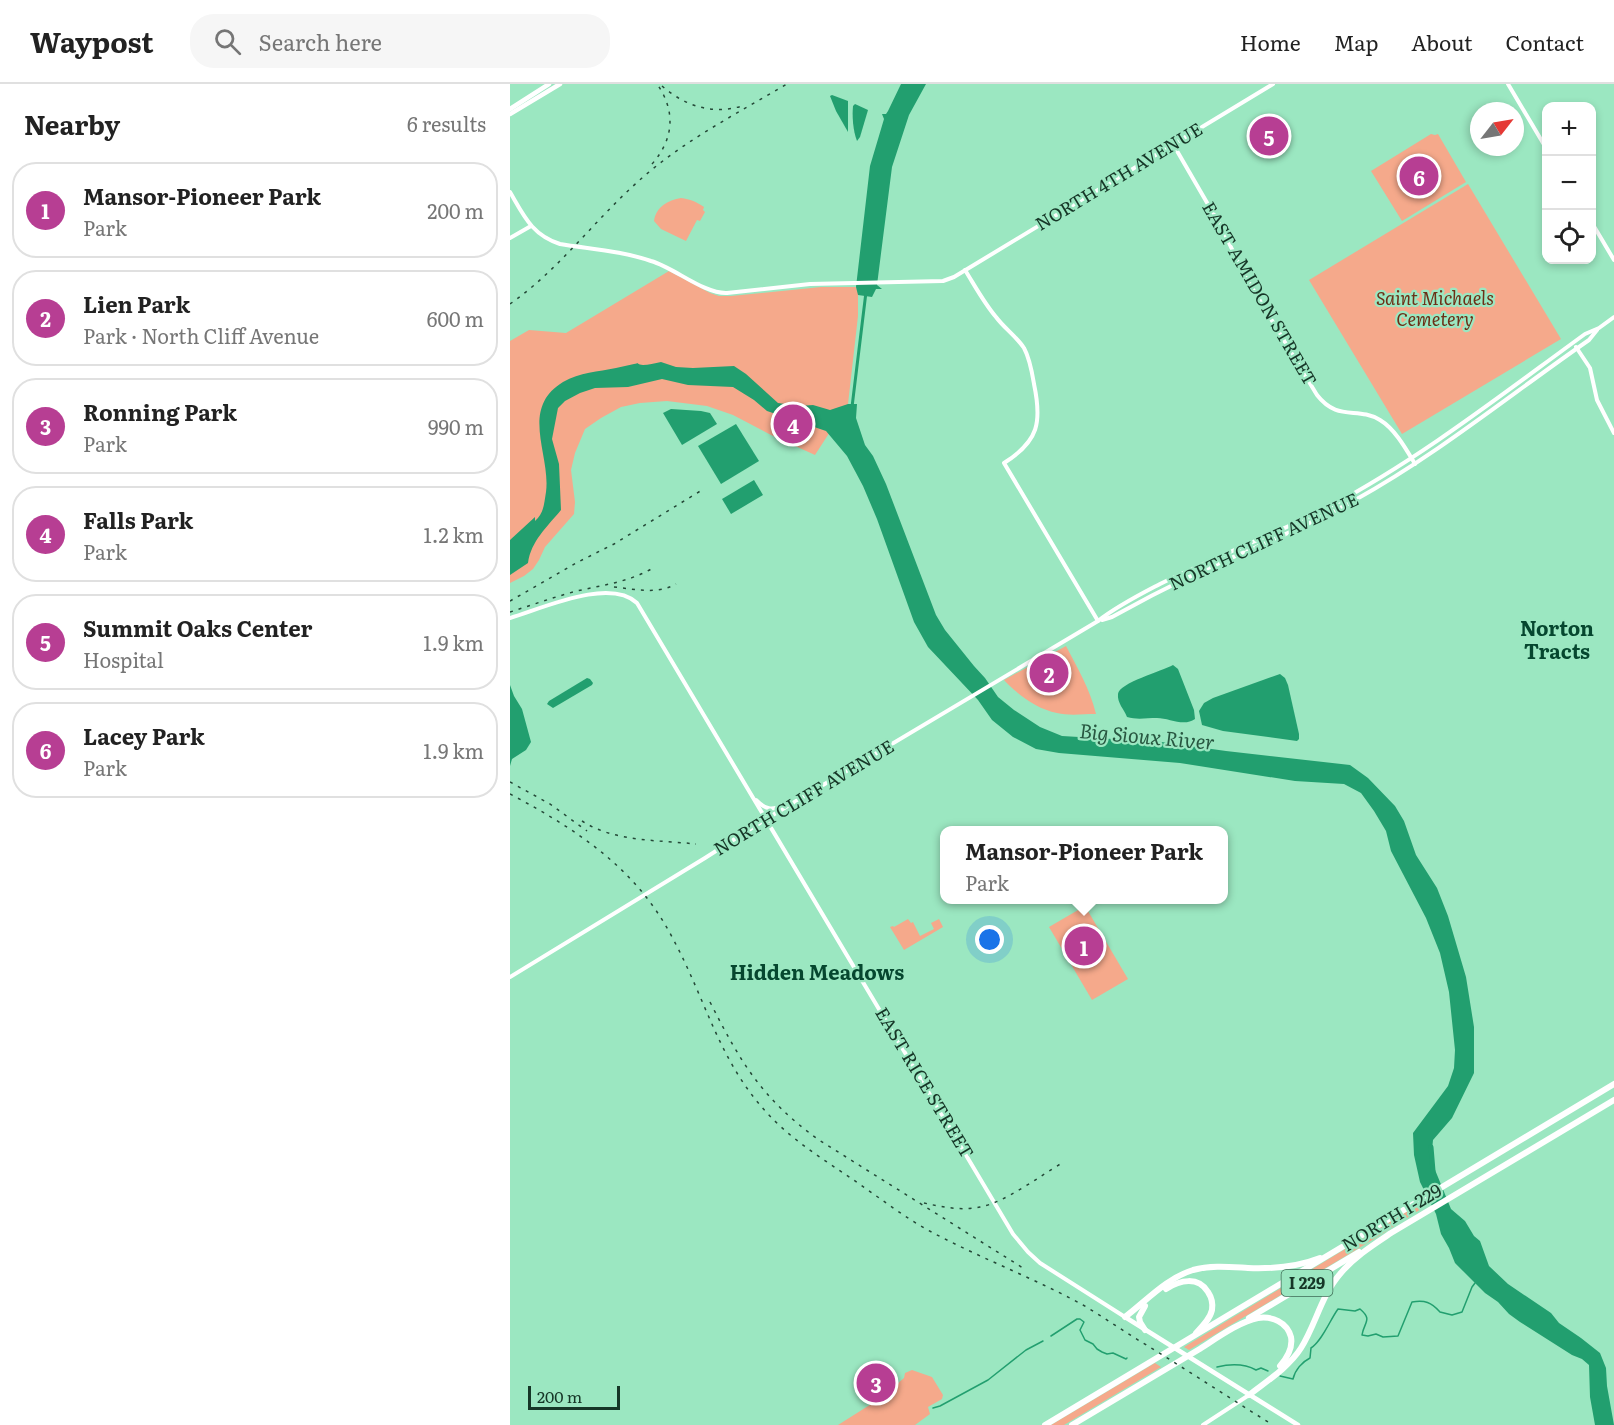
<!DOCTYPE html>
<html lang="en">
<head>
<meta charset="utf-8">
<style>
  body { margin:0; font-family:Literata,serif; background:#f6f6f6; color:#222 }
  .controls { position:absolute; right:18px; top:18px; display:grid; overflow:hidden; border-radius:12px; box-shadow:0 3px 9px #0003 }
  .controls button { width:54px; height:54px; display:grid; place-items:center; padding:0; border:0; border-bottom:2px solid #e0e0e0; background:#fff; color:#222; font:30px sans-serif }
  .compass { position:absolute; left:960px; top:18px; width:54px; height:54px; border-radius:50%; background:#fff; box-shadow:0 3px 9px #0003; rotate:59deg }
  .scale { position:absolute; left:18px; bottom:15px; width:92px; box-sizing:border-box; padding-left:6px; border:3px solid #163627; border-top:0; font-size:16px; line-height:21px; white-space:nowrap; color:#163627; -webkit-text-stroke:4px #9be7c1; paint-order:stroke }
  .you { position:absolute; left:480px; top:856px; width:21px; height:21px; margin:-15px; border:4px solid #fff; border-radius:50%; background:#1a73e8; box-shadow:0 0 0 9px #1a73e833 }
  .badge { display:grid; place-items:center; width:39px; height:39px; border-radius:50%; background:#b73e93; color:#fff; font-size:20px; font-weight:700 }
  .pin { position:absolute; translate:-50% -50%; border:3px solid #fff; box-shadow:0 2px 6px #0006 }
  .popup { position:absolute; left:430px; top:742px; width:288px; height:78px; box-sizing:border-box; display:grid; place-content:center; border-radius:12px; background:#fff; filter:drop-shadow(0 2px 4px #0005); font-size:20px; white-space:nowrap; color:#767676 }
  .popup b { font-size:22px; color:#222 }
  .popup::after { content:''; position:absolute; left:50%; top:100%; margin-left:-12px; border:12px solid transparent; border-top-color:#fff }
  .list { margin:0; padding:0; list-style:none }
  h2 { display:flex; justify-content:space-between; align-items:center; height:78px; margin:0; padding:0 24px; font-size:26px }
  h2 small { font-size:20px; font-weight:400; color:#767676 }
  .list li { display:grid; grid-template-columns:39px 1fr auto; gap:18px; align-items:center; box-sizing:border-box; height:96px; margin:0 12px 12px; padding:0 12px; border:2px solid #e0e0e0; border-radius:24px }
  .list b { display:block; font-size:22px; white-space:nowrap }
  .list p { margin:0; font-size:20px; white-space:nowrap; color:#767676 }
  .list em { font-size:20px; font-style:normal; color:#767676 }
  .icon { flex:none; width:33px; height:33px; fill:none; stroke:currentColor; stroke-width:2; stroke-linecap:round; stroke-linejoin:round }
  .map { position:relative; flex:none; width:1104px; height:1341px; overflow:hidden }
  header { display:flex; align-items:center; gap:36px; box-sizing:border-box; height:84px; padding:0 30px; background:#fff; border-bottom:2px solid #e0e0e0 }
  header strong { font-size:28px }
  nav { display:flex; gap:33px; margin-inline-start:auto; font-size:21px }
  .search { width:420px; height:54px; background:#f6f6f6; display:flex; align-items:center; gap:15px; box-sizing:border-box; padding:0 21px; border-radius:24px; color:#767676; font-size:22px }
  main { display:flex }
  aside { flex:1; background:#fff }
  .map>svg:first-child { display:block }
  .green { fill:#f5a98b }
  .water { fill:#229f6f }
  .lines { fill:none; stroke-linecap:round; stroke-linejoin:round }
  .stream { stroke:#229f6f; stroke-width:1.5 }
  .canal { stroke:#229f6f; stroke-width:3 }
  .river { stroke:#229f6f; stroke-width:5 }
  .secondary { stroke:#fff; stroke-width:4 }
  .primary { stroke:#fff; stroke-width:4.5 }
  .highway { stroke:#fff; stroke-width:6 }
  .rail { stroke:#244837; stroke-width:1.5; stroke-dasharray:3 6; stroke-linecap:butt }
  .labels { text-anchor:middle; stroke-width:4.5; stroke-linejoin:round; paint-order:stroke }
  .shield { fill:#9be7c1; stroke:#3e6b55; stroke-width:1.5 }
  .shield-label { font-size:16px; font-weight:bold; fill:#163627 }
  .street-label { font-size:18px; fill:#163627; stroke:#9be7c1 }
  .park-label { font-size:18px; font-style:italic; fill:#6c2f16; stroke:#9be7c1 }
  .neighbourhood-label { font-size:20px; font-weight:bold; fill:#06472f; stroke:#9be7c1 }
  .water-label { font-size:20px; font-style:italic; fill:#285741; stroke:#9be7c1 }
</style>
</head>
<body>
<header>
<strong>Waypost</strong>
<div class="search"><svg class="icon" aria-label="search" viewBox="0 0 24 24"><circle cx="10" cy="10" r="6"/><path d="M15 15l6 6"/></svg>Search here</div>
<nav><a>Home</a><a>Map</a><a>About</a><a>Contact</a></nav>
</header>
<main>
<aside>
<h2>Nearby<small>6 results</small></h2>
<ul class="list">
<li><span class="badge">1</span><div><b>Mansor-Pioneer Park</b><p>Park</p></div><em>200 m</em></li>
<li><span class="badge">2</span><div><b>Lien Park</b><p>Park · North Cliff Avenue</p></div><em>600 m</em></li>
<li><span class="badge">3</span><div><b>Ronning Park</b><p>Park</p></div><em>990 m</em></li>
<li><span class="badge">4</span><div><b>Falls Park</b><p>Park</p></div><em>1.2 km</em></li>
<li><span class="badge">5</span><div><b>Summit Oaks Center</b><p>Hospital</p></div><em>1.9 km</em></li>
<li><span class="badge">6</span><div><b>Lacey Park</b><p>Park</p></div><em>1.9 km</em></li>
</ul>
</aside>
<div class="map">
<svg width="1104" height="1341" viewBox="0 0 1104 1341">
  <rect width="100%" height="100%" fill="#9be7c1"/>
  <!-- green -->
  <g class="green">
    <path d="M 921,50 L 925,51 L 928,50 L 956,98 L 892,137 L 861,87 Z"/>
    <path d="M 958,100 L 1051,255 L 892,350 L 799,196 Z"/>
    <path d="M 171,114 C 180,115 187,118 194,123 L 193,126 L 195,128 L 190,137 L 187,136 L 176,157 L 151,145 L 144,137 C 146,123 158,116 171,114 Z"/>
    <path d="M 159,187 L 200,209 L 209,212 L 221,212 L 311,203 L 346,203 L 348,209 L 348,232 L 338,320 L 305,371 L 261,351 L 223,331 L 197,322 L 157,317 L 130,319 L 111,323 L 91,334 L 75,345 L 65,369 L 61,386 L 65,418 L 64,430 L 35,463 L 29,476 L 23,485 L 14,492 L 0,499 L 0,257 L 19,246 L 56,249 Z"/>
    <path d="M 556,562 C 567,583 580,605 586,630 C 573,630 559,632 547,629 C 527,625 508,611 494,596 Z"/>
    <path d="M 575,822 L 618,895 L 582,916 L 539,843 Z"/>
    <path d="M 398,835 L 401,839 L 403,838 L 410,852 L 424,845 L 421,839 L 429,835 L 433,843 L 394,866 L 380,843 L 383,842 L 384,843 Z"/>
    <path d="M 906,1122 L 908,1124 L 910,1123 L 911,1125 L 864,1155 L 679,1266 L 674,1263 Z"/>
    <path d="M 645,1279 L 651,1283 L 554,1341 L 541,1341 Z"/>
    <path d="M 402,1286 L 422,1293 L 433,1311 L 432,1315 L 418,1323 L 420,1330 L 405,1341 L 328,1341 L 366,1317 L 362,1308 L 377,1298 L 387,1300 L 394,1294 L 395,1289 Z"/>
  </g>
  <!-- water -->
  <g class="water">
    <path d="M 391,0 L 416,0 L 399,31 L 382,83 L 367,201 L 372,205 L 366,205 L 362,213 L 348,211 L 346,203 L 360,82 L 374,35 L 372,30 L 376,30 L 378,27 Z"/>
    <path d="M 322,11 L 338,17 L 338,48 L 326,27 L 320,12 Z"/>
    <path d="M 345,20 L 358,26 L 350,53 L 347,57 C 343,47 342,32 343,22 Z"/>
    <path d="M 151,278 L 166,283 L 183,284 L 224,282 L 236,290 L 268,319 L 289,322 L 303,321 L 320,326 L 338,320 L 347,320 L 346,334 L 355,361 L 363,372 L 376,400 L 426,531 L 435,546 L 464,582 L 475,594 L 488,613 L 504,626 L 530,643 L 552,652 L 603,655 L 612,658 L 630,655 L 716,667 L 840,681 L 858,694 L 885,722 L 894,737 L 906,771 L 927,804 L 938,832 L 956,893 L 964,943 L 964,989 L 942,1034 L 923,1056 L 921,1076 L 941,1125 L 955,1137 L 964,1152 L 970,1157 L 979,1182 L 998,1200 L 1041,1229 L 1049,1239 L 1071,1254 L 1090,1269 L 1096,1284 L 1097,1302 L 1104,1341 L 1085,1341 L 1080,1313 L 1079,1281 L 1072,1275 L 1062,1271 L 1010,1238 L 999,1230 L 988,1218 L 975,1209 L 945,1179 L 939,1164 L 931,1150 L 926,1130 L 910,1098 L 904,1071 L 903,1049 L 938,1002 L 944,984 L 945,966 L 939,908 L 930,869 L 916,834 L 881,767 L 876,747 L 864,727 L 851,709 L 834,700 L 785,697 L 670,679 L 549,669 L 526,665 L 503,653 L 482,636 L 468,616 L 418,563 L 404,538 L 367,435 L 353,402 L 337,372 L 316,347 L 257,327 L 244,316 L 223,303 L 178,301 L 152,295 L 118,303 L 85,304 L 70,309 L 55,317 L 48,324 L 42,355 L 49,380 L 51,426 C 37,443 21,457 18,479 L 0,491 L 0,456 L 25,433 L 25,437 C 34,429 34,420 36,408 C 41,370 9,325 53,298 C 70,288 88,288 106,284 C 112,283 118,281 124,280 C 131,278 125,280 133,281 C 138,281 145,279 151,278 Z"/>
    <path d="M 161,325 L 191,327 L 200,329 L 207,340 L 172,361 L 153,329 Z"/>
    <path d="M 226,340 L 249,377 L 211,400 L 188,362 Z"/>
    <path d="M 244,396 L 253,411 L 221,430 L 212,415 Z"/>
    <path d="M 663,581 L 668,585 L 684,626 L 685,635 C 674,643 659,634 647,634 C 636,634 627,636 617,633 C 614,625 607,619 608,610 C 609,599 652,587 663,581 Z"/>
    <path d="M 770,590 L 775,594 L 778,601 L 789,650 L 789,655 L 787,657 L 713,647 L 692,641 L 689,627 L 694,619 L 703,614 Z"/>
    <path d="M 77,594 L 80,595 L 83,599 L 82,601 L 43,624 L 37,620 L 39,617 Z"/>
    <path d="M 0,601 L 4,612 L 12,625 L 21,658 L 16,666 L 2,675 L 0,682 Z"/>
  </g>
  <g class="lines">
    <!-- stream -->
    <g class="stream">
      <path d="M 541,1252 L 567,1235 L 570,1235 L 574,1238 L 570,1246 L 575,1256 L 583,1260 L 587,1265 L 592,1268 L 597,1270 L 603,1269 L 616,1275 L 617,1274"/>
      <path d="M 707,1283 C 720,1280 735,1280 746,1286 L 751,1284 L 758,1287"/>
      <path d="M 770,1292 L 783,1295 C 785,1286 792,1278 800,1274 L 801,1264 C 812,1257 820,1236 828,1225 L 845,1227 L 850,1225 C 863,1236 854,1238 852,1251 L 858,1252 L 866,1250 L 873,1253 L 888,1252 L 902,1218 C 915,1216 921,1218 930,1228 L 942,1231 L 952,1228 L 962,1203 L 965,1199"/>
      <path d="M 423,1324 L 430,1322 L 478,1296 L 516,1266 L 533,1257"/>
    </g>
    <!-- canal -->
    <path class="canal" d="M 342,323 L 356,208"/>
    <!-- river -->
    <path class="river" d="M 921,1063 L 923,1087"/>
    <!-- secondary -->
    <g class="secondary">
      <path d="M 998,0 L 1036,64"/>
      <path d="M 663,60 L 714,148 L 732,187 L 807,311 C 828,338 847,322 870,336 C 885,345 896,365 905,380"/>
      <path d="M 0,108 C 14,132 22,151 50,160 C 80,165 112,167 141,177 C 165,184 194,210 217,209 L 300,200 L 433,197 L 444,193 L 763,0"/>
      <path d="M 1082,139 L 1104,176"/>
      <path d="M 0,154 L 21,142"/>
      <path d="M 455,186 C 465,202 474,219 486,233 C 494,244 506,252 514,264 C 520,275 522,288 524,300 C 532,338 529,357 494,379 L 588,537"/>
      <path d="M 1066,263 L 1080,284 L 1087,316 L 1104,349"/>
      <path d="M 0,534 C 31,525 99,493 127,519 L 503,1150 L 518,1168 L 530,1179 L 615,1233"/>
      <path d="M 592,536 L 602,533 C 629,518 656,504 683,491 C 737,466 793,445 845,416 C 928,370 1001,310 1079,256 L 1087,246"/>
      <path d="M 246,716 C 256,726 261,726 274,722"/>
      <path d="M 0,893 L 195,774 L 256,735 L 588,537 C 607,522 629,511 650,500 C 706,472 764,451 819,423 C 911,374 991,311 1075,250 L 1089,244 L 1104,233"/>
      <path d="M 693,1341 L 739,1311"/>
    </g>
    <!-- primary -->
    <g class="primary">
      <path d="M 0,25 L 39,0"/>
      <path d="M 0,30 L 50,0"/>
      <path d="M 615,1233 L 788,1341"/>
    </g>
    <!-- highway -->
    <g class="highway">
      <path d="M 656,1205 C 670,1196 688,1192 698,1208 C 702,1214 703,1220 702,1226 C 700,1235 692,1243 686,1249"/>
      <path d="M 615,1233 C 636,1217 657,1194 683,1186 C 701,1181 720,1183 738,1184 C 763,1185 787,1183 810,1174"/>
      <path d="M 739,1234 L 849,1168"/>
      <path d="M 635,1246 L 630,1238 L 629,1233 L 635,1222"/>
      <path d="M 739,1311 C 757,1297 779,1283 791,1264 C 806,1240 811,1212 830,1190 C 844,1173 863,1161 881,1149 L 1104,1016"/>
      <path d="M 535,1341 L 1104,1000"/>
      <path d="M 562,1341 C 604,1316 646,1291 688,1266 C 704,1256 730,1237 748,1234 C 762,1232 777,1238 781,1253 C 783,1264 777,1274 770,1282"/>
    </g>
    <!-- rail -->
    <g class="rail">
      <path d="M 152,2 C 175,22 202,31 232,22"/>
      <path d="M 142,80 C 164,55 166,27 147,0"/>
      <path d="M 0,220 C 50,185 86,134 132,94 C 175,56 228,29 277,0"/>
      <path d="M 104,503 C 126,505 146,511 166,500"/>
      <path d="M 0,517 L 68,478 L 104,460 L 192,406"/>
      <path d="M 0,528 C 22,521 44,513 67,507 C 93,501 119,498 143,484"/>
      <path d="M 0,698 L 40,720 L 77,747"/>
      <path d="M 0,710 C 66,745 126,784 162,853 C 199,921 210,986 270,1042 C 294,1064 322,1081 348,1099 C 371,1115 393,1132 416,1145 C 467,1173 522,1193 573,1221 C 595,1234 616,1249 638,1262 C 680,1288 721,1315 763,1341"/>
      <path d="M 72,737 C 104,758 149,756 186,760"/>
      <path d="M 200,918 C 231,979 252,1015 309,1056 L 513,1184"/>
      <path d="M 414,1119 C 432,1123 452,1127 470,1123 C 494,1119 530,1092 552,1079"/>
    </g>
  </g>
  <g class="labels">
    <!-- shield labels -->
    <rect class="shield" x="771.5" y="1186" width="51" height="26" rx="4.5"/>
    <g class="shield-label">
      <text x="797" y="1205">I 229</text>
    </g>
    <!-- street labels -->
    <g class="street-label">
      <text transform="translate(609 93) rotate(-31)" y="6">NORTH 4TH AVENUE</text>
      <text transform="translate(749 210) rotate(60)" y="6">EAST AMIDON STREET</text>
      <text transform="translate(754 458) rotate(-25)" y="6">NORTH CLIFF AVENUE</text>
      <text transform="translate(294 714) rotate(-31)" y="6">NORTH CLIFF AVENUE</text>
      <text transform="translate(414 999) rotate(59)" y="6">EAST RICE STREET</text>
      <text transform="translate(882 1134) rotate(-31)" y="6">NORTH I-229</text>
    </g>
    <!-- park labels -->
    <g class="park-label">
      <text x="925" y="221">Saint Michaels<tspan x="925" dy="21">Cemetery</tspan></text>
    </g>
    <!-- neighbourhood labels -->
    <g class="neighbourhood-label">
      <text x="1047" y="552">Norton<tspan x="1047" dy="23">Tracts</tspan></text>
      <text x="307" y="896">Hidden Meadows</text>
    </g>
    <!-- water labels -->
    <g class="water-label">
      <text transform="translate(637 653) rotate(5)" y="7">Big Sioux River</text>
    </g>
  </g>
</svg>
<div class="controls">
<button>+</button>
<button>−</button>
<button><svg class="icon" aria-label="locate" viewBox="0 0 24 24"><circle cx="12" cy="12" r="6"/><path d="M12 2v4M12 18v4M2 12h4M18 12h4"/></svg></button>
</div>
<svg class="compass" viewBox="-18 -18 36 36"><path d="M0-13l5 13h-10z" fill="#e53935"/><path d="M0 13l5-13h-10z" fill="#767676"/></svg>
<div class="scale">200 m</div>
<div class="you"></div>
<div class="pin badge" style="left:574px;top:862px">1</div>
<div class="popup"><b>Mansor-Pioneer Park</b>Park</div>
<div class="pin badge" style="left:539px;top:589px">2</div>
<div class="pin badge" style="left:366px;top:1299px">3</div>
<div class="pin badge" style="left:283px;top:340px">4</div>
<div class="pin badge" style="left:759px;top:52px">5</div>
<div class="pin badge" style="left:909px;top:92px">6</div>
</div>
</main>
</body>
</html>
